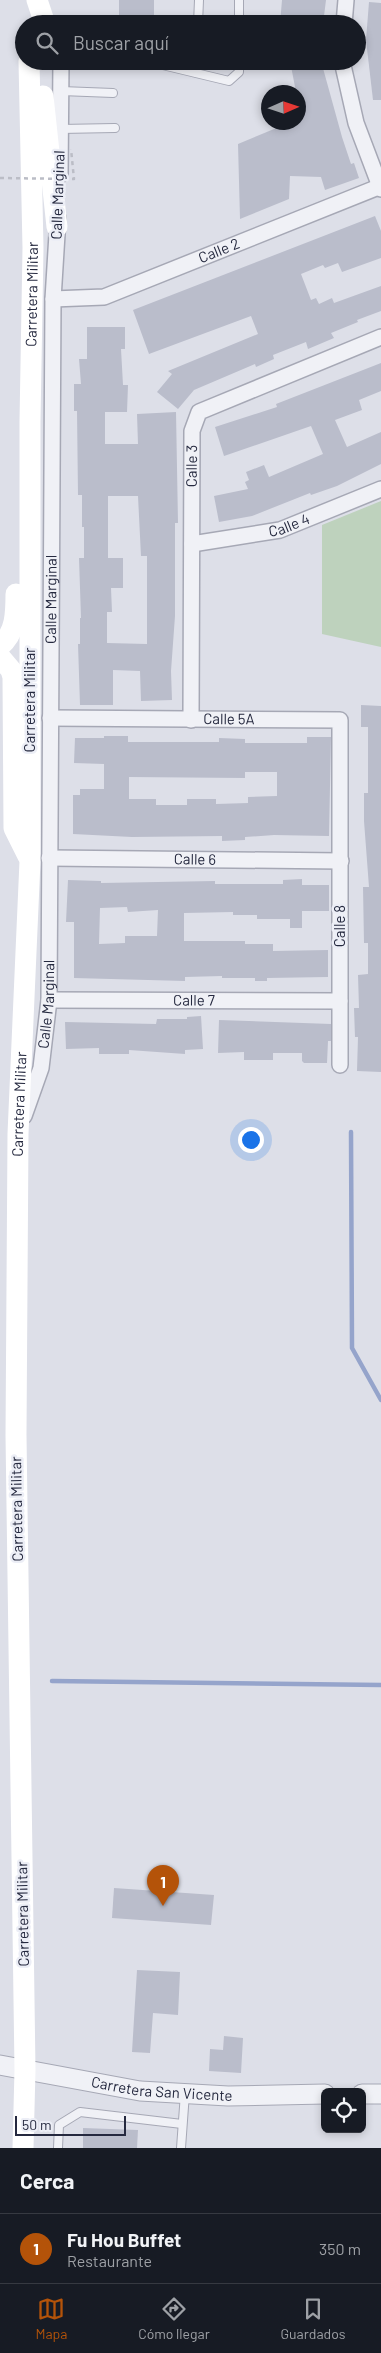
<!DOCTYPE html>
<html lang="es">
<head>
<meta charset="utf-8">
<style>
  body { margin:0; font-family:Barlow,sans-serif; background:#242831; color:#f1f3f6 }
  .controls { position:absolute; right:15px; bottom:15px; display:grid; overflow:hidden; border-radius:8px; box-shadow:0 2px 8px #0003 }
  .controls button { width:45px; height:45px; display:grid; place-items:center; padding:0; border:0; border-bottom:1px solid #363941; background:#171b24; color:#f1f3f6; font:25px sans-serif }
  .compass { position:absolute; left:261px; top:85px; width:45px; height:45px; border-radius:50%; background:#171b24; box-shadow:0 2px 8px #0003; rotate:87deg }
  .scale { position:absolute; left:15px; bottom:12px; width:111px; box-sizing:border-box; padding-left:5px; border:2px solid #25293f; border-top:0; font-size:14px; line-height:18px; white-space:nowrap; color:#25293f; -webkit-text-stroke:4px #eceef6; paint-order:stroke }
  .you { position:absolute; left:250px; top:1139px; width:18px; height:18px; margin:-12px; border:4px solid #fff; border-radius:50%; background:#1a73e8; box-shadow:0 0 0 8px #1a73e833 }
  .badge { display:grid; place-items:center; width:32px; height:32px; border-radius:50%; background:#b45309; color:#fff; font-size:16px; font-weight:700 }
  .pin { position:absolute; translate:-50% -41px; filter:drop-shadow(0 1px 2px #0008) }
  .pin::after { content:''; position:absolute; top:26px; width:18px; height:15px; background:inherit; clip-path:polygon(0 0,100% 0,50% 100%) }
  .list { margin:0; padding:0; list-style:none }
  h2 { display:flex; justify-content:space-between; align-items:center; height:65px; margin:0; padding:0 20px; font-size:21px }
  h2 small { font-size:16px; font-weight:400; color:#9ea1a6 }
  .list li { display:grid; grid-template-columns:32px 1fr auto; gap:15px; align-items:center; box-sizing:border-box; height:70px; padding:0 20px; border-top:1px solid #363941 }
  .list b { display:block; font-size:19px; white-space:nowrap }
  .list p { margin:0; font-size:16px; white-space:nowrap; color:#9ea1a6 }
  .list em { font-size:16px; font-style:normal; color:#9ea1a6 }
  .icon { flex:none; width:28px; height:28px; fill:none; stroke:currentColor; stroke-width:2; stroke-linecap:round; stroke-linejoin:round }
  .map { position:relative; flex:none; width:381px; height:2148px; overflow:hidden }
  .search { position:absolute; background:#171b24; box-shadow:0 2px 8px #0003; left:15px; right:15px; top:15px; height:55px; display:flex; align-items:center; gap:12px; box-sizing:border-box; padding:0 18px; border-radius:28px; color:#9ea1a6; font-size:19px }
  .sheet { height:135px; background:#171b24 }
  nav { display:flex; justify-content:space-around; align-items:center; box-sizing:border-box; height:70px; border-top:1px solid #363941; background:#171b24; font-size:14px; color:#9ea1a6 }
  nav a { display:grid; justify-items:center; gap:2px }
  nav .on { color:#b45309 }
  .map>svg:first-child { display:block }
  .green { fill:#bed2bd }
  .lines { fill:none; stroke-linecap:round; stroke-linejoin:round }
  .stream { stroke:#95a4cb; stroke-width:4.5 }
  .building { fill:#babdcb; fill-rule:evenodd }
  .service-casing { stroke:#a6a8b5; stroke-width:10 }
  .minor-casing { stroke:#a6a8b5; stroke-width:18 }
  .tertiary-casing { stroke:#a6a8b5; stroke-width:21 }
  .service { stroke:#f0f1f6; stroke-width:8 }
  .minor { stroke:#f0f1f6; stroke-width:15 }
  .tertiary { stroke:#f0f1f6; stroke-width:19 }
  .secondary { stroke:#fff; stroke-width:21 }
  .path-bridge { stroke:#bbbdc6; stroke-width:2.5; stroke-dasharray:4 4; stroke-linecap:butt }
  .labels { text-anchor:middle; stroke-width:5; stroke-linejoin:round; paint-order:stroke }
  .street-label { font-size:15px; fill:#25293f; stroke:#eceef6 }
</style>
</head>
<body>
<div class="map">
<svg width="381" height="2148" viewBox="0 0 381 2148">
  <rect width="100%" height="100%" fill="#dddfe8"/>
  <!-- green -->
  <path class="green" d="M 381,501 L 381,647 L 322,634 L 322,525 Z"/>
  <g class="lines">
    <!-- stream -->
    <g class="stream">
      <path d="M 351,1132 L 352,1348 L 381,1400"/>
      <path d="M 52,1681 L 381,1685"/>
    </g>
  </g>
  <!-- building -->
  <g class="building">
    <rect x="119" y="0" width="35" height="24"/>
    <path d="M 282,0 L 326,0 L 323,24 L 280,24 Z"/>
    <path d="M 369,2 L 381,3 L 381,100 L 373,100 L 366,40 Z"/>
    <path d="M 290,61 L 321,61 L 342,137 L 351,164 L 354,163 L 359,178 L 325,190 L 321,177 L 290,176 L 289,199 L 240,219 L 238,144 L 291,122 L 298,122 L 298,92 L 296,92 Z"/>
    <path d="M 375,216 L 381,231 L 381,258 L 342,272 L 338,263 L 325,268 L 323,265 L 301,274 L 311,300 L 316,298 L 319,304 L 332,298 L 334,303 L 381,286 L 381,311 L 357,320 L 358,322 L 331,333 L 334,338 L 308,349 L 306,342 L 273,355 L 274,359 L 256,367 L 255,364 L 194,390 L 178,409 L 157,392 L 172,374 L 168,371 L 258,334 L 251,316 L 149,354 L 133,310 Z"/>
    <path d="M 87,327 L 125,327 L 125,349 L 121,349 L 123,385 L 128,385 L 127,412 L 105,412 L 105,444 L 138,444 L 137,414 L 176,412 L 178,523 L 175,523 L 175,616 L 171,671 L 172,700 L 141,701 L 140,671 L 113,670 L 113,705 L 80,705 L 78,644 L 80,644 L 80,618 L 81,618 L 79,558 L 84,558 L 84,527 L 82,527 L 82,495 L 78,495 L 77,411 L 74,411 L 74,384 L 81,384 L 79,359 L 87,359 ZM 108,496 L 138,496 L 141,556 L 147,556 L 147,644 L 107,643 L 107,612 L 112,612 L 111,588 L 123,588 L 123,558 L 108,558 Z"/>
    <path d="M 381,363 L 381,391 L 359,400 L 362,410 L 335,420 L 347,447 L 381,432 L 381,464 L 337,486 L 311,495 L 310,493 L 252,516 L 219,522 L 214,496 L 248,489 L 245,482 L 249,480 L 246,472 L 264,465 L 269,477 L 323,454 L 311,426 L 224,456 L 215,427 L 277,407 L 276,404 Z"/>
    <path d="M 361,705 L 381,706 L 381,1072 L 357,1071 L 358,1037 L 355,1037 L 354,1008 L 359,1008 L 358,975 L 368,974 L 368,943 L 364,943 L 363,887 L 369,887 L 364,821 L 364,793 L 368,793 L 368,727 L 361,727 Z"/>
    <path d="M 104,736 L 128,736 L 128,742 L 219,742 L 219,738 L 245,739 L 245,743 L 307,743 L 307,737 L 331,737 L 329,836 L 274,835 L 245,837 L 245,840 L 222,841 L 222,836 L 132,837 L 73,834 L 73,795 L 80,795 L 80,789 L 104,789 L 104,764 L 74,763 L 75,738 L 104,738 ZM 245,772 L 277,772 L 277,796 L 248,797 L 248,803 L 216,804 L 216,799 L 187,799 L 187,805 L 156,805 L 156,799 L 129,799 L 129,777 L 245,778 Z"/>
    <path d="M 302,879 L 302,885 L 329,885 L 329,911 L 302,911 L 302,928 L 290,928 L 290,919 L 257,919 L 257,915 L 233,915 L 233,912 L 184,913 L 184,941 L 245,941 L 245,944 L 273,944 L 273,951 L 328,950 L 328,977 L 267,978 L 267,981 L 255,981 L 255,978 L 222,978 L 222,976 L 185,977 L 185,981 L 74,978 L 74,922 L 66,922 L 68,880 L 101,881 L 101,883 L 215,881 L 215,884 L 283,884 L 283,880 ZM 127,907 L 128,912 L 158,910 L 157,936 L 125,936 L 125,943 L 99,944 L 100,908 Z"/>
    <path d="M 201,1016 L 203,1049 L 185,1050 L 185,1054 L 129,1050 L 129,1054 L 99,1054 L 99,1048 L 66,1049 L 65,1022 L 156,1024 L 157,1019 L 187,1019 L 187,1017 Z"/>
    <path d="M 219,1020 L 331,1024 L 331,1041 L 328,1041 L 327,1063 L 304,1063 L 302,1061 L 302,1053 L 273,1053 L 273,1060 L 244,1060 L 244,1052 L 218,1053 Z"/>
    <path d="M 114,1888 L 214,1895 L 211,1925 L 112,1918 Z"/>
    <path d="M 137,1970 L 180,1972 L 178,2015 L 153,2013 L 150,2053 L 132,2052 Z"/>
    <path d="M 224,2036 L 243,2038 L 241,2073 L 209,2071 L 210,2049 L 223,2050 Z"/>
    <path d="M 83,2128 L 138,2130 L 137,2148 L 83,2148 Z"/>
  </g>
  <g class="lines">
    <defs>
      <g id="service">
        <path d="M 198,24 L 199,0"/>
        <path d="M 239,24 L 239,0"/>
        <path d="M 146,61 L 229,81 L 239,72 L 239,61"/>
        <path d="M 197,73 L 197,61"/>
        <path d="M 61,91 L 113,93"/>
        <path d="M 60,129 L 115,128"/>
        <path d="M 58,2148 L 59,2125 L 80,2112 L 182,2124"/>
        <path d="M 181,2148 L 185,2093"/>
      </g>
      <g id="minor">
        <path d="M 344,24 L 346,0"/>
        <path d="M 342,61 L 356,123 L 381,189"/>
        <path d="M 60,175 L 61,61"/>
        <path id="s1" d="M 53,299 L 104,297 L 381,186"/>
        <path id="s2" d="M 192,544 L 280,530 L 381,489"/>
        <path id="s3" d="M 50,718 L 340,720 L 340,1065"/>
        <path id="s4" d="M 191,720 L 192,431 L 199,412 L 381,337"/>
        <path id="s5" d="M 49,858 L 341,861"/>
        <path id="s6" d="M 49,1000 L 340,1001"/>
        <path id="s7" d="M 24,1116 L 41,1068 L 49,1000 L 53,299 L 58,218"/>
      </g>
      <g id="tertiary">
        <path id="s8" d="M 0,2065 L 140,2091 L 228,2096 L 325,2094"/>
        <path d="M 362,2094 L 381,2094"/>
      </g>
    </defs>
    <!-- service casing -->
    <use href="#service" class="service-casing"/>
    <!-- minor casing -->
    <use href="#minor" class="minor-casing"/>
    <!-- tertiary casing -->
    <use href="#tertiary" class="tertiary-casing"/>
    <!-- service -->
    <use href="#service" class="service"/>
    <!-- minor -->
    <use href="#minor" class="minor"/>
    <!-- tertiary -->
    <use href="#tertiary" class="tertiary"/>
    <!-- secondary -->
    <g class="secondary">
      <path d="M 37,0 L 45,24"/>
      <path d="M 43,96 L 57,227"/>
      <path d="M 0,646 C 16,633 16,612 16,594"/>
      <path d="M 0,657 L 11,670 L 13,677 L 14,828 L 28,856"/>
      <path id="s9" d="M 23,2148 L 25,2070 L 16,1435 L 18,1134 L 30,861 L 30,422 L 33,248 L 29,61"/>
    </g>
    <!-- path-bridge -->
    <path class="path-bridge" d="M 0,178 L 74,179 L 71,149"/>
  </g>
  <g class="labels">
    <!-- street labels -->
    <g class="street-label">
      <text transform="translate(58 195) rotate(-88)" y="5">Calle Marginal</text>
      <text dy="5" stroke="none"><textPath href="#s1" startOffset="175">Calle 2</textPath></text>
      <text dy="5" stroke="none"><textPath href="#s9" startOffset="1854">Carretera Militar</textPath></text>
      <text dy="5" stroke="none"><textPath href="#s4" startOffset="254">Calle 3</textPath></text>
      <text dy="5" stroke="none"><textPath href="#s2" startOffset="99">Calle 4</textPath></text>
      <text dy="5" stroke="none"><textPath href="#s7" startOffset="520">Calle Marginal</textPath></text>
      <text transform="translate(30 700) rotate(-90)" y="5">Carretera Militar</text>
      <text dy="5" stroke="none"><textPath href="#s3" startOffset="179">Calle 5A</textPath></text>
      <text dy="5" stroke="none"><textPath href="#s5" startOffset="146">Calle 6</textPath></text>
      <text transform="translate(340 926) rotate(-90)" y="5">Calle 8</text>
      <text dy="5" stroke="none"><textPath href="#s6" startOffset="145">Calle 7</textPath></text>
      <text dy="5" stroke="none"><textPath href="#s7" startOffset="115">Calle Marginal</textPath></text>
      <text dy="5" stroke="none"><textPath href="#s9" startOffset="1044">Carretera Militar</textPath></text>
      <text transform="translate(17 1509) rotate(-91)" y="5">Carretera Militar</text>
      <text transform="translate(23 1914) rotate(-91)" y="5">Carretera Militar</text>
      <text dy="5" stroke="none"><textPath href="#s8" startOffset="164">Carretera San Vicente</textPath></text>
    </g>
  </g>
</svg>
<div class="controls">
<button><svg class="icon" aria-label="locate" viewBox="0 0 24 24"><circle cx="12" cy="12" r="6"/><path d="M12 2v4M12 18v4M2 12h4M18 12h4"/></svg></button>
</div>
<svg class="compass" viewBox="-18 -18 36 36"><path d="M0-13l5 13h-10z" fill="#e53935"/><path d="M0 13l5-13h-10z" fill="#9ea1a6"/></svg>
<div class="scale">50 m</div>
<div class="you"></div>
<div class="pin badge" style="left:163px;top:1906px">1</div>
<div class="search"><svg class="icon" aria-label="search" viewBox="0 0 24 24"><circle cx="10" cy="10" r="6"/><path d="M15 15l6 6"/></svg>Buscar aquí</div>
</div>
<section class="sheet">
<h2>Cerca<small></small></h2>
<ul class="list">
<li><span class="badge">1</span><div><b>Fu Hou Buffet</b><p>Restaurante</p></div><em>350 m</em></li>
</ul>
</section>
<nav>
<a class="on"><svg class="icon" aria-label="map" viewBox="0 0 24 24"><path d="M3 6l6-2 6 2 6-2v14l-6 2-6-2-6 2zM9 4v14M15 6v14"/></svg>Mapa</a>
<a><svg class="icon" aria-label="directions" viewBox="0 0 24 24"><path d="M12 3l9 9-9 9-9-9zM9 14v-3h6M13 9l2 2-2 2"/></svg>Cómo llegar</a>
<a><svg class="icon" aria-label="saved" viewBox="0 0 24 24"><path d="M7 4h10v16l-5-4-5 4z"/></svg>Guardados</a>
</nav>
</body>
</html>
